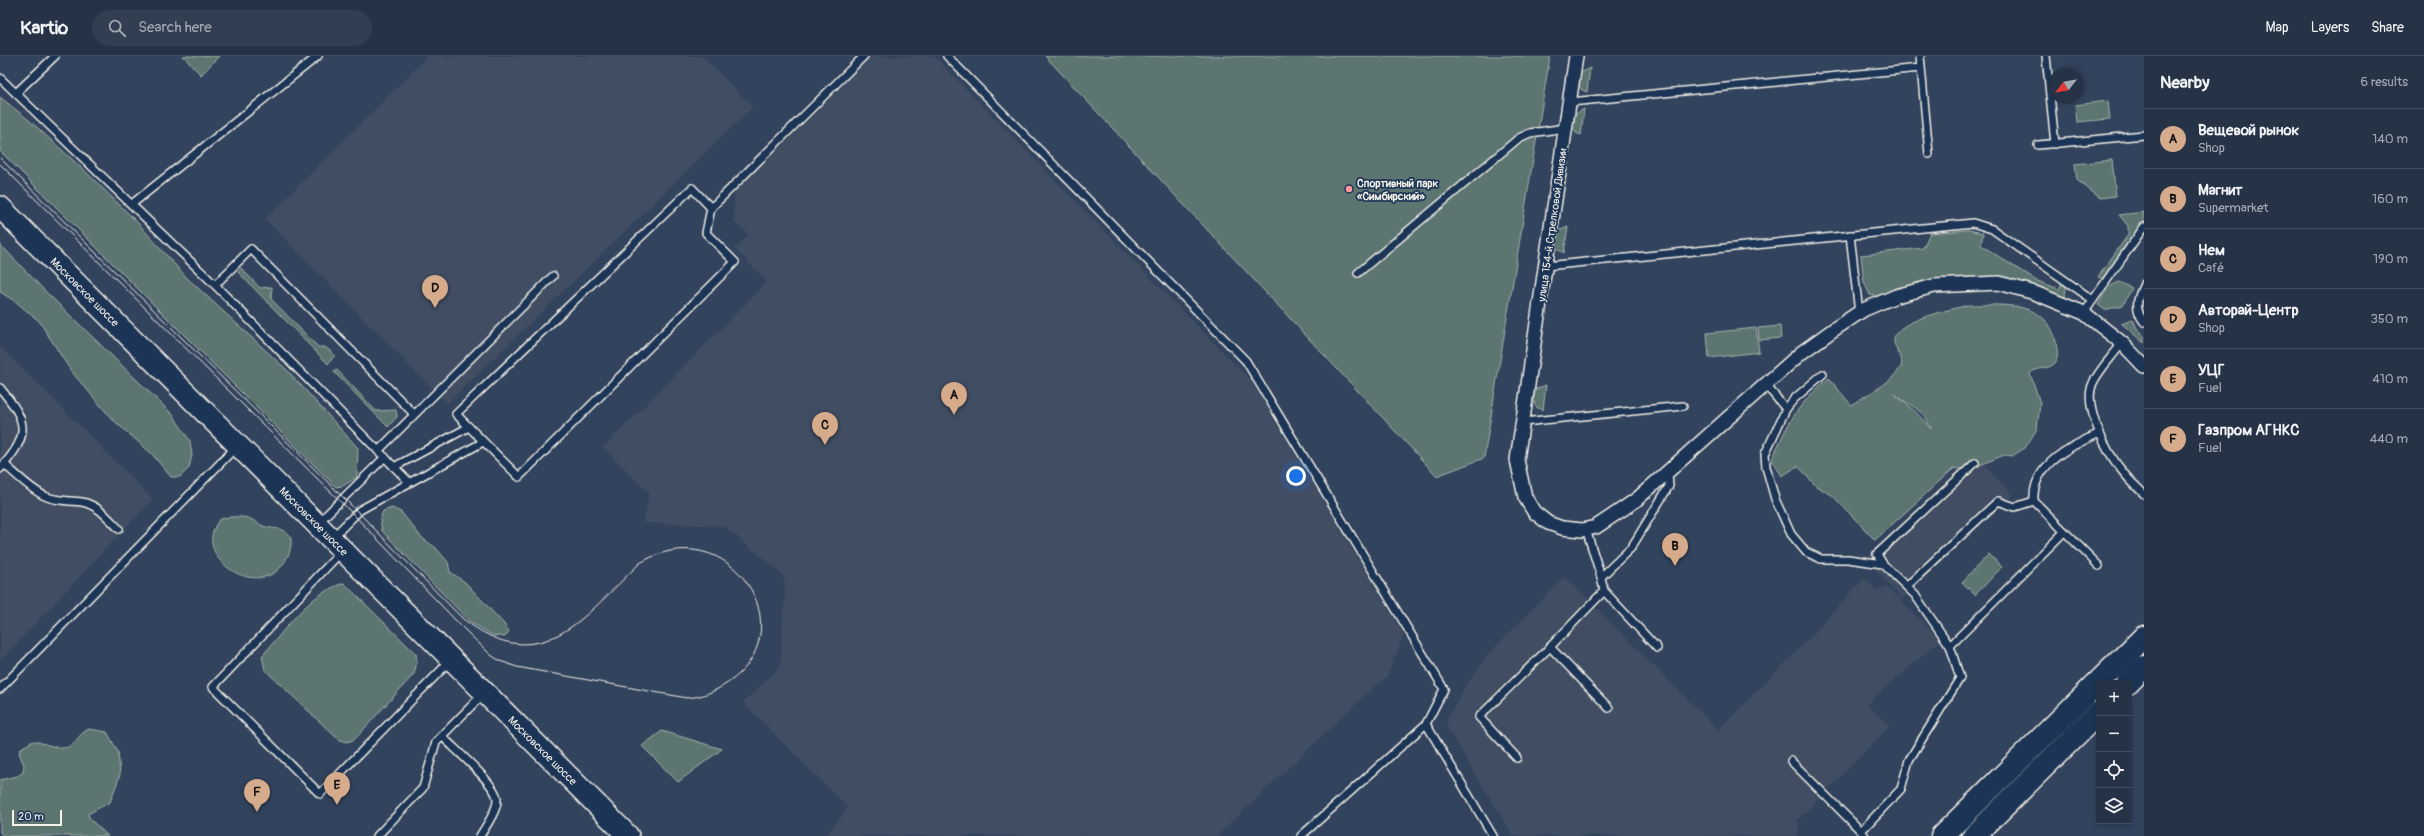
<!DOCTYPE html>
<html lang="en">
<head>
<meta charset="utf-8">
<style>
  body { margin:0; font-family:Pangolin,sans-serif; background:#323e51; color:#f1f3f6 }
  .controls { position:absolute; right:12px; bottom:12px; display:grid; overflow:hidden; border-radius:0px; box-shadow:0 2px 6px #0003 }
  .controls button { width:36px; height:36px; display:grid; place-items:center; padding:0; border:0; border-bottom:1px solid #424d5f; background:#263246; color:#f1f3f6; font:20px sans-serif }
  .compass { position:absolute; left:2048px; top:12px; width:36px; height:36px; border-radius:50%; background:#263246; box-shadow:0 2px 6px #0003; rotate:239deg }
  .scale { position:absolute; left:12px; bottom:10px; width:50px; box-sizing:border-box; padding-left:4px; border:2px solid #f4f1e8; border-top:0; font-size:11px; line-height:14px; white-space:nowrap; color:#f4f1e8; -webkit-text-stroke:3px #1d3557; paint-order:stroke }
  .you { position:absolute; left:1296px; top:420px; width:14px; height:14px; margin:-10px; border:3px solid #fff; border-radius:50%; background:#1a73e8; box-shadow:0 0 0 6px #1a73e833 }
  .badge { display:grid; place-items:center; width:26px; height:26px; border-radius:50%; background:#d6ab8b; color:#111; font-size:13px; font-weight:700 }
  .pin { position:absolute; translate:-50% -33px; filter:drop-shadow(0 1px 2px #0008) }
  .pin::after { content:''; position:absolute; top:21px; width:14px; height:12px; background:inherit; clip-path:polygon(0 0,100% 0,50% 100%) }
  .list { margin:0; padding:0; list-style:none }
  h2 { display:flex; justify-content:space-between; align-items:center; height:52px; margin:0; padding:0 16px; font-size:17px }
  h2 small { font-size:13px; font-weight:400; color:#a4aab3 }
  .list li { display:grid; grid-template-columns:26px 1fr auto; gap:12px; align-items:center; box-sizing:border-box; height:60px; padding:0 16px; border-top:1px solid #424d5f }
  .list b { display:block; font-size:15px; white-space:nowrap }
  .list p { margin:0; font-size:13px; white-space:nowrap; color:#a4aab3 }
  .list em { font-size:13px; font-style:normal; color:#a4aab3 }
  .icon { flex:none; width:22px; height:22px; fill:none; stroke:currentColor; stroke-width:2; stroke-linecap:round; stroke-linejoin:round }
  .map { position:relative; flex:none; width:2144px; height:780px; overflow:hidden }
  header { display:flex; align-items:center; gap:24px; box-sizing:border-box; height:56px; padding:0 20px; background:#263246; border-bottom:1px solid #424d5f }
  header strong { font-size:19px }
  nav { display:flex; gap:22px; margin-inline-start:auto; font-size:14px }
  .search { width:280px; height:36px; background:#323e51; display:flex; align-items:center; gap:10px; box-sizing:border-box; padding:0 14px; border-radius:22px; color:#a4aab3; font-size:15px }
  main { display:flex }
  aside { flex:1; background:#263246 }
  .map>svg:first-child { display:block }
  .built { fill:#404d62 }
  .green { fill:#5b7471; stroke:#a8b2ac; fill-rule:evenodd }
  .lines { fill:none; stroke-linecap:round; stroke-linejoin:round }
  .lane-casing { stroke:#f4f1e8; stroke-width:10 }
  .street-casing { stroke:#f4f1e8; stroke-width:16 }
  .primary-casing { stroke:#f4f1e8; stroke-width:24 }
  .highway-casing { stroke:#f4f1e8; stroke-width:25 }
  .lane { stroke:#1d3557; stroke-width:7 }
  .street { stroke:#1d3557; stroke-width:13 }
  .primary { stroke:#1d3557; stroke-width:21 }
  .highway { stroke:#1d3557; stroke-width:22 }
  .tram { stroke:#f4f1e8; stroke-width:1 }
  .poi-dot { fill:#ff9aa2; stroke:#1d3557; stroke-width:1.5 }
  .labels { text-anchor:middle; stroke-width:3.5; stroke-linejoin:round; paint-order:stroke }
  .poi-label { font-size:11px; font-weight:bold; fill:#f4f1e8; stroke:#1d3557; text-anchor:start }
  .street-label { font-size:11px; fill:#f4f1e8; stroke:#1d3557 }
</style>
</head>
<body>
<header>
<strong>Kartio</strong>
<div class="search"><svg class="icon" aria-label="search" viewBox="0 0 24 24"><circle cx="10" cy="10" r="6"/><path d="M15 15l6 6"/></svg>Search here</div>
<nav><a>Map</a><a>Layers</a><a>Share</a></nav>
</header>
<main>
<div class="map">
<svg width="2144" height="780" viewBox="0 0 2144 780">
  <rect width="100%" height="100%" fill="#32435d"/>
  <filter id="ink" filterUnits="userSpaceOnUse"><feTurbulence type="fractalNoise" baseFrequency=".025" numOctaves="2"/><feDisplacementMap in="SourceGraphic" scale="8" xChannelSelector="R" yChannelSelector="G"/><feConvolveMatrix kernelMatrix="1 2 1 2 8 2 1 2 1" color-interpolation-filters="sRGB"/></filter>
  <g filter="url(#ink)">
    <!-- built -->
    <g class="built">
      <path d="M 428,0 L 702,0 L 753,51 L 447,348 L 265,163 Z"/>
      <path d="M 870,0 L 934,0 L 1252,326 L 1404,579 L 1387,621 L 1375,630 L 1217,780 L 825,780 L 848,752 L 743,646 L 780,611 L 785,534 L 783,519 L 724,470 L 643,467 L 649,437 L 603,392 L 767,226 L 735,193 L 748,179 L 734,166 L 734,137 Z"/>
      <path d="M 0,290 L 153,443 L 0,605 Z"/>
      <path d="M 1975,399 L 2013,439 L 1902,543 L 1865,503 Z"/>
      <path d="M 1565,520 L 1718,674 L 1799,593 L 1864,522 L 1877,534 L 1886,530 L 1941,584 L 1867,648 L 1890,670 L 1797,765 L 1800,768 L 1797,780 L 1513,780 L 1447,672 L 1446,665 L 1464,632 L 1488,598 Z"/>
    </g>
    <!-- green -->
    <g class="green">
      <path d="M 183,0 L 219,0 L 201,19 Z"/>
      <path d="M 1045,0 L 1550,0 L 1484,402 L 1437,420 Z"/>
      <path d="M 1590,12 L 1587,36 L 1582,34 L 1578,29 L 1578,18 Z"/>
      <path d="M 0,41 L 30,65 L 85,115 L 135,164 L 186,221 L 287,314 L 358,392 L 357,421 L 343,430 L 336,431 L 0,95 Z"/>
      <path d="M 2108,45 L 2110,63 L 2077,66 L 2075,49 Z"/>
      <path d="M 1584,53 L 1581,79 L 1576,77 L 1572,72 L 1572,60 Z"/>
      <path d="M 2112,104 L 2116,140 L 2100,142 L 2077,124 L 2075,108 Z"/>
      <path d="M 2144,156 L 2144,166 L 2102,223 L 2098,221 L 2128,179 L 2128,170 L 2119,159 Z"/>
      <path d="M 1568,171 L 1564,197 L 1557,193 L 1554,187 L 1558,175 Z"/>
      <path d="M 1968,174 L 1983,177 L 1981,189 L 2035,224 L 2059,233 L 2062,228 L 2066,230 L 2065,243 L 1987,223 L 1933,225 L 1877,240 L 1870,239 L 1864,226 L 1861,199 L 1923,192 L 1930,177 Z"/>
      <path d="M 0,188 L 44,234 L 173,359 L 190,385 L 192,399 L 189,412 L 180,421 L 171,421 L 152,398 L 112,363 L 71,315 L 39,265 L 16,246 L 0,236 Z"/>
      <path d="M 241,212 L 260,232 L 272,231 L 271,243 L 318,291 L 325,291 L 335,299 L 328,308 L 238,216 Z"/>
      <path d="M 2119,226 L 2132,232 L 2123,249 L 2105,254 L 2098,249 L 2108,231 Z"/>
      <path d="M 1969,249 C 2002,249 2048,244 2056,286 C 2057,292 2059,303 2055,307 C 2049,314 2037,311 2030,317 L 2040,347 L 2037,373 L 2025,392 L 2012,400 L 2004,399 L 1973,412 L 1953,413 L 1875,484 L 1832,439 L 1816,430 L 1798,410 L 1782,420 L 1772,404 C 1788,366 1797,349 1829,322 L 1851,349 C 1867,338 1887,330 1899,314 C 1907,303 1895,296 1894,286 C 1890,265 1953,253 1969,249 ZM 1894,338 C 1908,349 1925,353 1931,373 L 1916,356 Z"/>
      <path d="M 2133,263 L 2137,273 L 2144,280 L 2144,287 L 2121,267 Z"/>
      <path d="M 1780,270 L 1781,282 L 1759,284 L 1758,272 Z"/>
      <path d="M 1756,272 L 1759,296 L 1709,302 L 1707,277 Z"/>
      <path d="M 337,314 L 376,355 L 396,354 L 397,361 L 388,371 L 334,316 Z"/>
      <path d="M 1546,329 L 1543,354 L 1536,351 L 1532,341 L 1536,333 Z"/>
      <path d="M 392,452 L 401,456 L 422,482 L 436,492 L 448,506 L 450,516 L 465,526 L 504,568 L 509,575 L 505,581 L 492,579 L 470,566 L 382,475 L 380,464 L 383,455 Z"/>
      <path d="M 243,461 C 251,462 256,466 263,470 C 274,474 286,470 291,483 C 292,493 288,502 281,511 C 255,540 200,505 214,473 C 216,469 217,465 221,463 C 228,460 236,461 243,461 Z"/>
      <path d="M 1989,498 L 2002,511 L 1975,539 L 1962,526 Z"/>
      <path d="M 344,527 L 416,598 L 417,606 L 414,618 L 354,684 L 346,686 L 338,683 L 265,614 L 262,600 C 286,573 308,538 344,527 Z"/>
      <path d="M 89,673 L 107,676 L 118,696 L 120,719 L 110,746 L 88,758 L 90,763 L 108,780 L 3,780 L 0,776 L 0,724 L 18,720 L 23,716 L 24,709 L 19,697 L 21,692 L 33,685 C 42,686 63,696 70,690 C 78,684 80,677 89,673 Z"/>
      <path d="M 662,675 L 722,693 L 678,726 L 642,690 Z"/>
    </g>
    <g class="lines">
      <defs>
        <g id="lane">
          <path d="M 947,0 L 1246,305 L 1444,633 L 1426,668 L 1493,780"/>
          <path d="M 1920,0 L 1929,98"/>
          <path d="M 2046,0 L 2055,88"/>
          <path d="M 0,22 L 215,229 L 409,426"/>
          <path d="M 16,37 L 55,0"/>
          <path d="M 1570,46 L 1921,12"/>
          <path d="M 2038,89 L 2144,79"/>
          <path d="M 132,148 L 318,0"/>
          <path d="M 711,152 L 706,177 L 735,206 L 519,421 L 456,358 L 692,132 L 711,152 L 864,0"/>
          <path d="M 1850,179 L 1859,257"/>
          <path d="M 1546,210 L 1973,167 L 1992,173 L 2093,244 L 2084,257"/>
          <path d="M 1358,217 L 1519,82 L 1530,77 L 1566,72"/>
          <path d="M 2144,228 C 2137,242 2134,253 2144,266"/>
          <path d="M 215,229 L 251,193 L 414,358"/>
          <path d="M 2093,244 L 2144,171"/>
          <path d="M 2122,287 C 2113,300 2100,312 2093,327 C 2082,350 2107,397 2123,416 C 2129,424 2137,431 2144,438"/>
          <path d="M 1765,328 L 1786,353 L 1765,398 L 1766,411 L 1775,443 L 1791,478 L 1806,496 L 1821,503 L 1848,503 L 1883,508"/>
          <path d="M 0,332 C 28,366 31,378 0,413"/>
          <path d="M 1786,353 L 1794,343 L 1823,318"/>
          <path d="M 1523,366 L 1683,350"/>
          <path d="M 378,395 L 553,220"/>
          <path d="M 4,408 C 17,419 30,433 45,440 C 58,446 69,444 82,446 C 98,449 108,462 119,473"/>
          <path d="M 394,411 L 469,371"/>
          <path d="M 318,467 L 385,401"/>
          <path d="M 1586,473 L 1601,521"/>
          <path d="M 332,482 L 360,454 L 483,386"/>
          <path d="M 342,495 L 213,631 L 320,738 L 450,605"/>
          <path d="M 2099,510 L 2034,445 C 2031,409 2072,389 2100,377"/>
          <path d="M 1907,530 L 1998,445 L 2015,451 L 2034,445"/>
          <path d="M 1604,535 L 1550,591 L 1609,652"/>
          <path d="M 1950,590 L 1915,539 L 1883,508 L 1877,498 L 1975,407"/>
          <path d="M 1657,592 L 1604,535 L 1601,521 L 1631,492 L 1669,430 L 1668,418"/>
          <path d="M 0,633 L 237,390"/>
          <path d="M 442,680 C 453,692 498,729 497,744 C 497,755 486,770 480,780"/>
          <path d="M 1517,702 L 1479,661 L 1550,591"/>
          <path d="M 1791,705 L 1861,775"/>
          <path d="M 377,780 L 423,732 L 436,686 L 484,637"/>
          <path d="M 1301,780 L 1426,668"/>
          <path d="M 1865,780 L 1861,775 L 1901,733 L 1909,704 L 1960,622 L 1950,590 L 2064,476"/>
        </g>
        <path id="street" d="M 1576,0 L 1517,404 L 1525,441 L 1534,456 L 1548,467 L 1562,472 L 1582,474 L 1596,471 L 1636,444 L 1801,297 L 1833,274 L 1863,254 L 1896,240 L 1934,230 L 1999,227 L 2035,237 L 2084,257 L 2122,287 L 2144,310"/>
        <g id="primary">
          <path id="s1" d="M 0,151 L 628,780"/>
        </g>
        <g id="highway">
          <path d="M 2128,627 L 2144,611"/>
          <path d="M 1942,780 L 2144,581"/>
          <path d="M 1974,780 L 2099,656"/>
        </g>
      </defs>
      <!-- lane casing -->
      <use href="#lane" class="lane-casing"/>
      <!-- street casing -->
      <use href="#street" class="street-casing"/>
      <!-- primary casing -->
      <use href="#primary" class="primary-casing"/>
      <!-- highway casing -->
      <use href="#highway" class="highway-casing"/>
      <!-- lane -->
      <use href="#lane" class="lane"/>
      <!-- street -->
      <use href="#street" class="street"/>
      <!-- primary -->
      <use href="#primary" class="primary"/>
      <!-- highway -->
      <use href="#highway" class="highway"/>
      <!-- tram -->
      <path class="tram" d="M 0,102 L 358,456 L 462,562 C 541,625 584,560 640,507 C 730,453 808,576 726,628 C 714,636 701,641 687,642 L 517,611 L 500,605 L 491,599 L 464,573 L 355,460 L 0,108"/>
    </g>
  </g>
  <!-- markers -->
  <circle class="poi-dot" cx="1349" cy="133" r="4"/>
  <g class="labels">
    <!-- poi labels -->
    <g class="poi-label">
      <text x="1357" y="131">Спортивный парк<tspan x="1357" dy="13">«Симбирский»</tspan></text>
    </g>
    <!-- street labels -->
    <g class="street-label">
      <text transform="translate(1552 169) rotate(-82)" y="4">улица 154-й Стрелковой Дивизии</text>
      <text dy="4" stroke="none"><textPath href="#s1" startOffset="120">Московское шоссе</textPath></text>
      <text dy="4" stroke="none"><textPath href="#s1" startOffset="444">Московское шоссе</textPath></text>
      <text dy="4" stroke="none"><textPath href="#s1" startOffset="768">Московское шоссе</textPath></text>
    </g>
  </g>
</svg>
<div class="controls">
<button>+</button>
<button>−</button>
<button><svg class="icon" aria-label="locate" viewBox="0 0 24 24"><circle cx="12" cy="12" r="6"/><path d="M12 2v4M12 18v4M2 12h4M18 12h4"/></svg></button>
<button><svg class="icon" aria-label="layers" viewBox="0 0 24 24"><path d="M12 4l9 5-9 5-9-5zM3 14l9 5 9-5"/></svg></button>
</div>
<svg class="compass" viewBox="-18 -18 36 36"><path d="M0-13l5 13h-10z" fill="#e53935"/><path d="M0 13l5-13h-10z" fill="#a4aab3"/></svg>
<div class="scale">20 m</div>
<div class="you"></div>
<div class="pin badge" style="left:954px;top:359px">A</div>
<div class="pin badge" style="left:1675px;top:510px">B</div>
<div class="pin badge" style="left:825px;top:389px">C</div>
<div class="pin badge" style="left:435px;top:252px">D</div>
<div class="pin badge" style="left:337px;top:749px">E</div>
<div class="pin badge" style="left:257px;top:756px">F</div>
</div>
<aside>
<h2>Nearby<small>6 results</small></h2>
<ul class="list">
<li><span class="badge">A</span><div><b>Вещевой рынок</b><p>Shop</p></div><em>140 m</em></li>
<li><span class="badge">B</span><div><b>Магнит</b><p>Supermarket</p></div><em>160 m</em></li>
<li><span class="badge">C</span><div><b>Нем</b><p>Café</p></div><em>190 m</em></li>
<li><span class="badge">D</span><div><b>Авторай-Центр</b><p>Shop</p></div><em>350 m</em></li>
<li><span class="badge">E</span><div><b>УЦГ</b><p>Fuel</p></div><em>410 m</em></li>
<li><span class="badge">F</span><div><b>Газпром АГНКС</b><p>Fuel</p></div><em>440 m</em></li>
</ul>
</aside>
</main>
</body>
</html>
